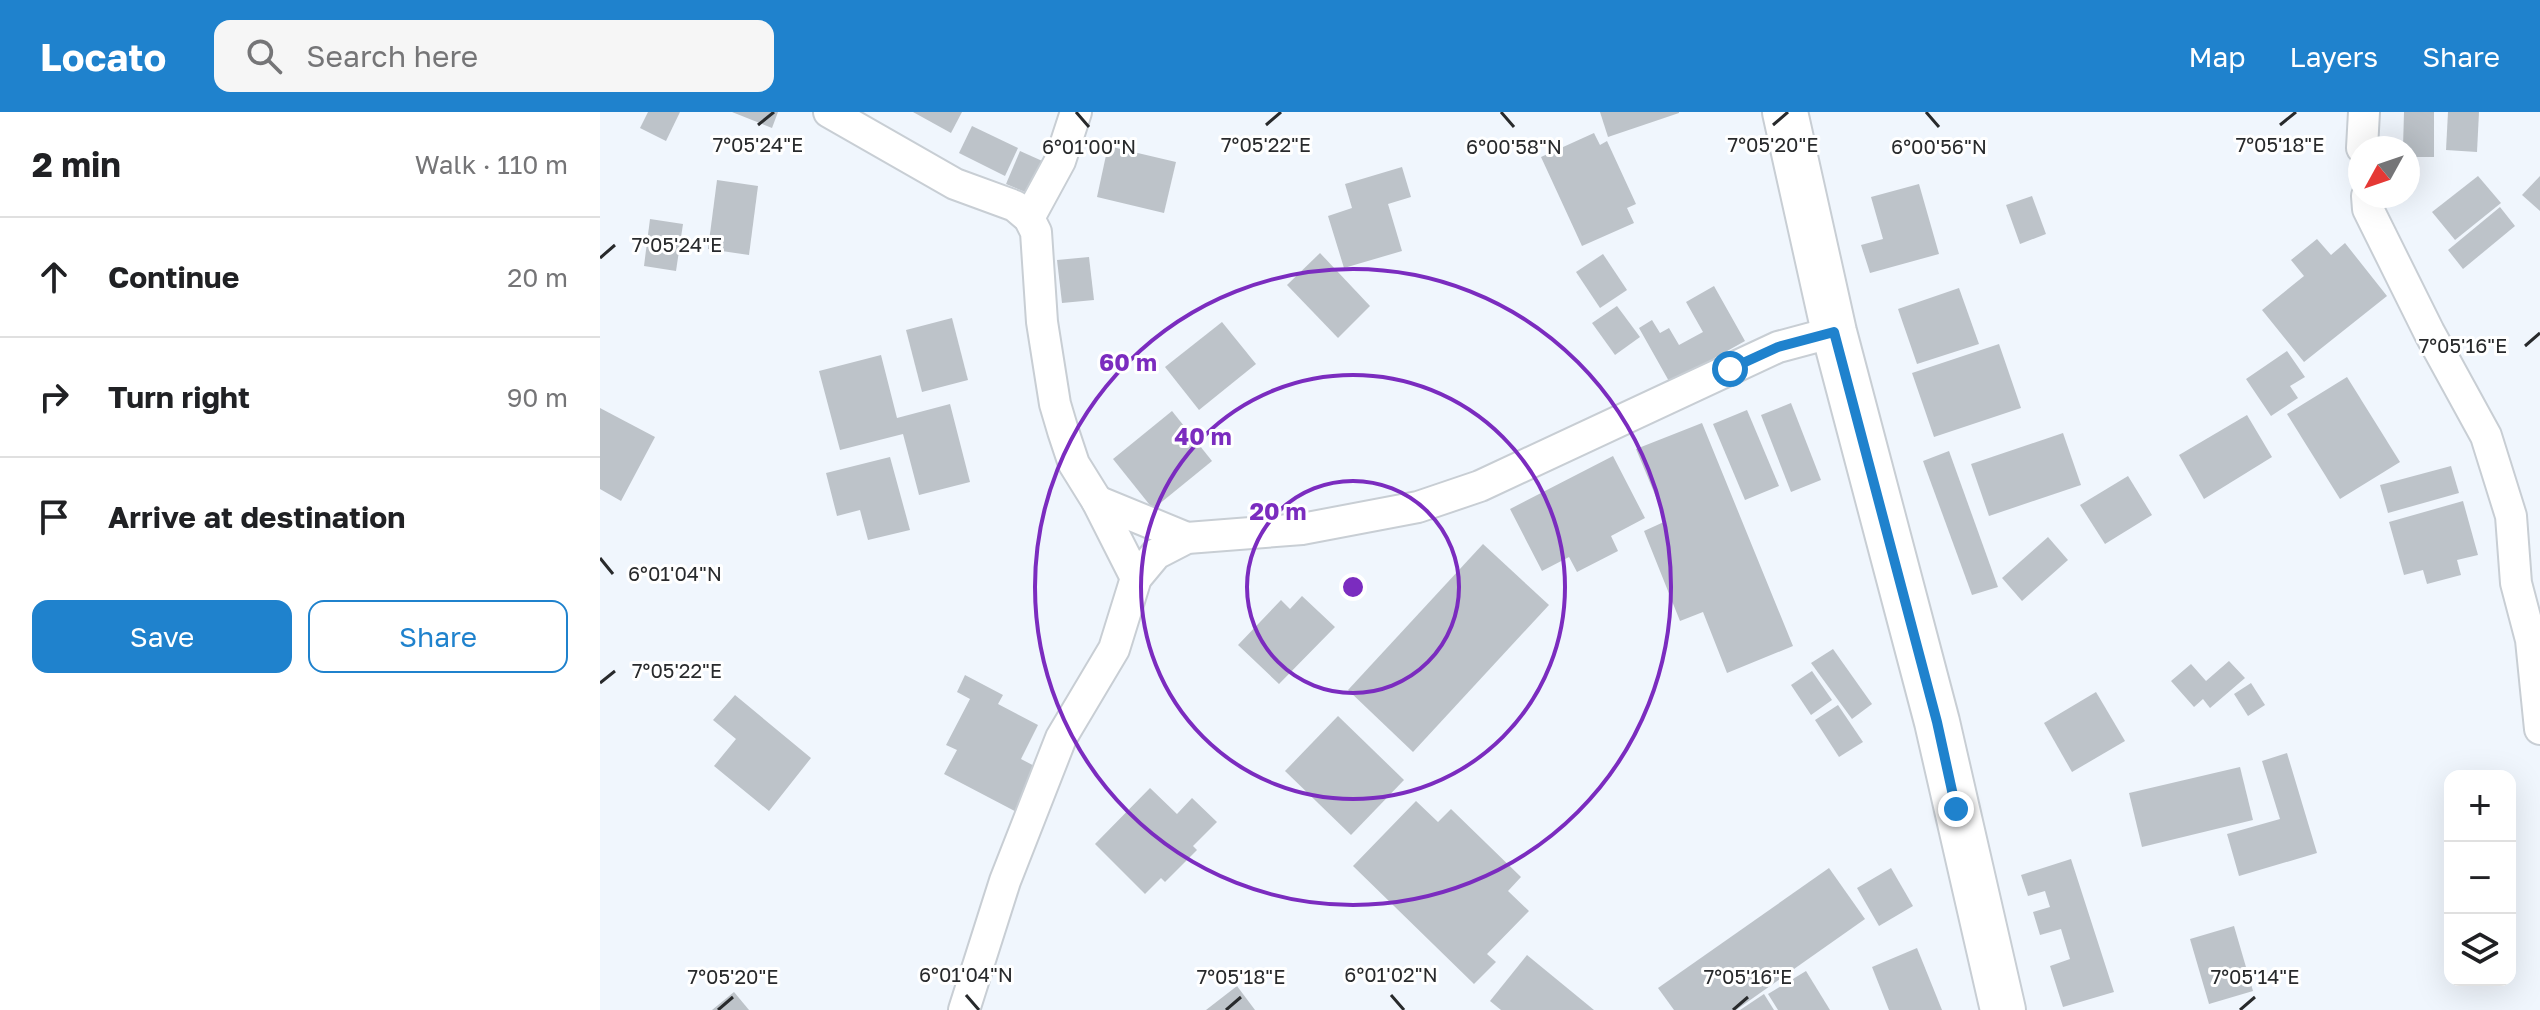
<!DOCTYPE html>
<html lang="en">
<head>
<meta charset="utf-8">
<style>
  body { margin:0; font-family:"Golos Text",sans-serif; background:#f6f6f6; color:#202124 }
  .controls { position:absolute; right:24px; bottom:24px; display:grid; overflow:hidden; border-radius:16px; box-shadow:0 8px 32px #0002 }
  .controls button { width:72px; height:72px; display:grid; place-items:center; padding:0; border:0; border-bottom:2px solid #e0e0e0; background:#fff; color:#202124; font:40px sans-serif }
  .compass { position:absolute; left:1748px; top:24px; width:72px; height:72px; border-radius:50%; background:#fff; box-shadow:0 8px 32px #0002; rotate:230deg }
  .stop { position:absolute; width:24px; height:24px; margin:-18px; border:6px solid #1f82cd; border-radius:50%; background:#fff }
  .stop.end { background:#1f82cd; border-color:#fff; box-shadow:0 2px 8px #0008 }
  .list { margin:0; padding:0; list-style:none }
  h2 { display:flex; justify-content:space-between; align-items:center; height:104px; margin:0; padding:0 32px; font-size:34px }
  h2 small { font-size:26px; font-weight:400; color:#757577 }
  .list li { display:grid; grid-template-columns:52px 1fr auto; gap:24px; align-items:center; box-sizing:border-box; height:120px; padding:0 32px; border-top:2px solid #e0e0e0 }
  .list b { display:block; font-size:30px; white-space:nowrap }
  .list em { font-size:26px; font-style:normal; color:#757577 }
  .actions { display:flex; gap:16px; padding:24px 32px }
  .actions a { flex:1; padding:18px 0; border:2px solid #1f82cd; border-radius:16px; text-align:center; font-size:28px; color:#1f82cd }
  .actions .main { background:#1f82cd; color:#fff }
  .icon { flex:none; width:44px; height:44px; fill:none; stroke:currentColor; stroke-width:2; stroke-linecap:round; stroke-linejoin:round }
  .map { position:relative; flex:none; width:1940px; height:898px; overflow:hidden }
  header { display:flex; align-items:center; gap:48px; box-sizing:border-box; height:112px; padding:0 40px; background:#1f82cd; color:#fff }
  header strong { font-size:38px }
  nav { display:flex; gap:44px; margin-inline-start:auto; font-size:28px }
  .search { width:560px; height:72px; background:#f6f6f6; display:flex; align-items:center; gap:20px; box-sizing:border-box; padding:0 28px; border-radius:16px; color:#757577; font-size:30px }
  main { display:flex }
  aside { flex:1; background:#fff }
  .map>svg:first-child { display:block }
  .building { fill:#bdc3c9 }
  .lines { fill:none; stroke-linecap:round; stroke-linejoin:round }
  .street-casing { stroke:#c8ced4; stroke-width:34 }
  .primary-casing { stroke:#c8ced4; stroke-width:48 }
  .street { stroke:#fff; stroke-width:30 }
  .primary { stroke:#fff; stroke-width:44 }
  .route { stroke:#1f82cd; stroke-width:10 }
  .ticks { fill:none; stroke:#282a2c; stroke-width:3 }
  .ring { fill:none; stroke:#7b2cbf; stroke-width:4 }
  .ticks-label { font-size:20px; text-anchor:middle; fill:#282a2c; stroke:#fff; stroke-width:6; stroke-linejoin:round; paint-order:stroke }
  .centre { fill:#7b2cbf; stroke:#fff; stroke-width:4 }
  .ring-label { font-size:24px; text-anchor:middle; font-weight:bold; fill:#7b2cbf; stroke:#fff; stroke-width:6; stroke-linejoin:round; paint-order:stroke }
</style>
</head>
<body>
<header>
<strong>Locato</strong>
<div class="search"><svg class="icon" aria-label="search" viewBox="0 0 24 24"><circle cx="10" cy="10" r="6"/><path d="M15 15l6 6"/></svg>Search here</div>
<nav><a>Map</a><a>Layers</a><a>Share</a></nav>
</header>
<main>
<aside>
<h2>2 min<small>Walk · 110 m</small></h2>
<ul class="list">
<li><svg class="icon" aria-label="ahead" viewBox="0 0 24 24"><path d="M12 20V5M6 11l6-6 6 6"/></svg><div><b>Continue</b></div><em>20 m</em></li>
<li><svg class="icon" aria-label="right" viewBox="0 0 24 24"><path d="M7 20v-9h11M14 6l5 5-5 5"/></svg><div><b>Turn right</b></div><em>90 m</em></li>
<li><svg class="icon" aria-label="arrive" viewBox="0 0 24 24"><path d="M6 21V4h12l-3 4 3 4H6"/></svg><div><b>Arrive at destination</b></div></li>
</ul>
<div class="actions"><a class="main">Save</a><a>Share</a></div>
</aside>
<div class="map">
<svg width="1940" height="898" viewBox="0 0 1940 898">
  <rect width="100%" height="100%" fill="#f0f6fd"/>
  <!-- building -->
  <g class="building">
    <path d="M 48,0 L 80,0 L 66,29 L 40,16 Z"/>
    <path d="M 132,0 L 178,0 L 172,16 Z"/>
    <path d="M 313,0 L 362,0 L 351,21 Z"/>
    <path d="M 1000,0 L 1079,0 L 1079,1 L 1008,25 Z"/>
    <path d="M 1804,0 L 1834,0 L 1834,45 L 1808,45 L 1808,36 L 1803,36 Z"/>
    <path d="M 1848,0 L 1879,0 L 1877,40 L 1846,38 Z"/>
    <path d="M 372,14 L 418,36 L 405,64 L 359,41 Z"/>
    <path d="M 994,21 L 1000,33 L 1007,29 L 1036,92 L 1027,96 L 1034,111 L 982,134 L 941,45 Z"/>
    <path d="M 508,34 L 576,50 L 564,101 L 497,85 Z"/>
    <path d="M 420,39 L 449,52 L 435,84 L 406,72 Z"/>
    <path d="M 802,55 L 811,85 L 788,92 L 802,139 L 744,156 L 728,104 L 752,96 L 745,72 Z"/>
    <path d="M 1878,64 L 1901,91 L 1855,128 L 1832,100 Z"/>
    <path d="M 1940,64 L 1940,99 L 1922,83 Z"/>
    <path d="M 117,68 L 158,74 L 149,143 L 108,137 Z"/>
    <path d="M 1319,72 L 1339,142 L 1270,161 L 1261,133 L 1283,127 L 1271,85 Z"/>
    <path d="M 1432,84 L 1446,122 L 1420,132 L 1406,93 Z"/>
    <path d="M 1900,95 L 1915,114 L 1863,157 L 1848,138 Z"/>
    <path d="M 50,107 L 83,112 L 76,159 L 44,154 Z"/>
    <path d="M 1717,127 L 1731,143 L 1745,131 L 1787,184 L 1704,250 L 1662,198 L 1704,164 L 1691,148 Z"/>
    <path d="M 720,141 L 770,194 L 738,226 L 687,173 Z"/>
    <path d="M 1003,142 L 1027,178 L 1000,196 L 976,160 Z"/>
    <path d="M 489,145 L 494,188 L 462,191 L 457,148 Z"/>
    <path d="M 1114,174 L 1145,229 L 1070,271 L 1039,216 L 1052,208 L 1060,221 L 1069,216 L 1079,233 L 1103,220 L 1086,190 Z"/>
    <path d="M 1359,176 L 1379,232 L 1317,252 L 1298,197 Z"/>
    <path d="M 1017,194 L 1040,225 L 1015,243 L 992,211 Z"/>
    <path d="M 352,206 L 368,268 L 322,280 L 306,218 Z"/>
    <path d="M 622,210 L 656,252 L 599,298 L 565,255 Z"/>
    <path d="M 1399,232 L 1421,296 L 1334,325 L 1312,261 Z"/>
    <path d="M 1687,239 L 1705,265 L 1690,274 L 1698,286 L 1671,304 L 1646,267 Z"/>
    <path d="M 281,243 L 297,306 L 350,292 L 370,370 L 319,383 L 303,322 L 240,338 L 219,259 Z"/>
    <path d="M 1747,265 L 1800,350 L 1740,387 L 1687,302 Z"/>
    <path d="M 1191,291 L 1221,368 L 1191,380 L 1161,303 Z"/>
    <path d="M 0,296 L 55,325 L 21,389 L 0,377 Z"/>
    <path d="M 1147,298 L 1179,374 L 1145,388 L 1113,312 Z"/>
    <path d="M 572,299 L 612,349 L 553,397 L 513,347 Z"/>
    <path d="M 1647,303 L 1672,345 L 1604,387 L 1579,343 Z"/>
    <path d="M 1102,311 L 1193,534 L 1127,561 L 1103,500 L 1080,509 L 1044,419 L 1066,409 L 1036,337 Z"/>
    <path d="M 1463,321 L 1481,373 L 1389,404 L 1371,352 Z"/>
    <path d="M 1349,339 L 1398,475 L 1372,483 L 1323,349 Z"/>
    <path d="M 1013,344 L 1045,406 L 1011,424 L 1018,439 L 977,460 L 969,445 L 942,459 L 910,397 Z"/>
    <path d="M 290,345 L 310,418 L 268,428 L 260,398 L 237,404 L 226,361 Z"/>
    <path d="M 1851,354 L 1859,381 L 1788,401 L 1780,373 Z"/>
    <path d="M 1528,364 L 1552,403 L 1505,432 L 1480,393 Z"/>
    <path d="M 1863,389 L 1878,443 L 1857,448 L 1861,463 L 1827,472 L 1823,458 L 1804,463 L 1789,410 Z"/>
    <path d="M 1448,425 L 1468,448 L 1422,489 L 1402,466 Z"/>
    <path d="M 883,432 L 949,493 L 813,640 L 748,578 Z"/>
    <path d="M 702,484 L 735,515 L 679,572 L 638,533 L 681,488 L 690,497 Z"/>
    <path d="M 1233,537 L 1272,592 L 1252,607 L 1211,551 Z"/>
    <path d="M 1629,549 L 1645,566 L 1610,596 L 1603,587 L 1594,595 L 1571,569 L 1591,552 L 1606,569 Z"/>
    <path d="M 1212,559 L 1232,588 L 1211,603 L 1191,573 Z"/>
    <path d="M 365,563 L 403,583 L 398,592 L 438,613 L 421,647 L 446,660 L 424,704 L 344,662 L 357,638 L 346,633 L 370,587 L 357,580 Z"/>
    <path d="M 1651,571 L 1665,593 L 1648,604 L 1634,582 Z"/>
    <path d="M 1496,580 L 1525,629 L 1472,660 L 1444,611 Z"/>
    <path d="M 135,583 L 211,646 L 169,699 L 114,654 L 136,627 L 113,608 Z"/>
    <path d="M 1238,593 L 1263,630 L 1239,645 L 1215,608 Z"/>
    <path d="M 738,604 L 804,668 L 751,723 L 685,659 Z"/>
    <path d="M 1687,641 L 1717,741 L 1639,764 L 1627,722 L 1680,707 L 1662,649 Z"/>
    <path d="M 1640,655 L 1653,708 L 1542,735 L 1529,681 Z"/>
    <path d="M 550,676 L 577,702 L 592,686 L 617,710 L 593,734 L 597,738 L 565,770 L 561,766 L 545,782 L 495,732 Z"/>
    <path d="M 816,689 L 838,710 L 851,697 L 921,765 L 908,779 L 929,799 L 887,842 L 896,850 L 874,872 L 753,754 Z"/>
    <path d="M 1471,747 L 1514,880 L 1463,895 L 1450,854 L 1470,847 L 1461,817 L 1440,823 L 1433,800 L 1450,795 L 1445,779 L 1428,784 L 1421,763 Z"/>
    <path d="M 1229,756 L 1265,807 L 1136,898 L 1074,898 L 1058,876 Z"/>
    <path d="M 1291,756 L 1313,794 L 1279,814 L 1257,776 Z"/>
    <path d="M 1634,814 L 1653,879 L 1609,892 L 1590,827 Z"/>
    <path d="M 1317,836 L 1342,898 L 1289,898 L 1272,855 Z"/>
    <path d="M 927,843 L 994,898 L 901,898 L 890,889 Z"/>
    <path d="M 1206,859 L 1230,898 L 1178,898 L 1168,882 Z"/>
    <path d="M 637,874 L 655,898 L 606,898 Z"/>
    <path d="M 134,880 L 149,898 L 112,898 Z"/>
    <path d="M 1164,882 L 1174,898 L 1140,898 Z"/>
  </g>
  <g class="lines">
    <defs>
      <g id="street">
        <path d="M 229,0 L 355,72 L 415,94 L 429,106 L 436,120 L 442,210 L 455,292 L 463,319 L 474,352 L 497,389 L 536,466"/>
        <path d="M 1762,36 L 1764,0"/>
        <path d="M 1767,84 L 1768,97 L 1829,220 L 1886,324 L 1911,404 L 1916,471 L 1931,528 L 1940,617"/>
        <path d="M 429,106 L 460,49 L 476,0"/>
        <path d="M 497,389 L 587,426"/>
        <path d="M 364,898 L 405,769 L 461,626 L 514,537 L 536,466 L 556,442 L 587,426 L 702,417 L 818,395 L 880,374 L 1178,235 L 1234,220"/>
      </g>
      <path id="primary" d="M 1185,0 L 1234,220 L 1337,610 L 1403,898"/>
    </defs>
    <!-- street casing -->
    <use href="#street" class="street-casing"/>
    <!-- primary casing -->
    <use href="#primary" class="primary-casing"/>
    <!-- street -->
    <use href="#street" class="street"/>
    <!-- primary -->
    <use href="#primary" class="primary"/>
  </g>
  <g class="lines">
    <!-- route -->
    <path class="route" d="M 1130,257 L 1178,235 L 1234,220 L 1337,610 L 1356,697"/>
  </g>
  <!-- ticks -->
  <path class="ticks" d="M 476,0 L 489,15M 901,0 L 914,15M 1326,0 L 1339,15M 158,13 L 174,0M 666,13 L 681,0M 1173,13 L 1188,0M 1680,13 L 1696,0M 0,146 L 15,133M 1925,234 L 1940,221M 0,446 L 13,462M 0,571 L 15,559M 366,883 L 379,898M 791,883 L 804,898M 118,898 L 133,885M 626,898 L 641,885M 1133,898 L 1148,885M 1640,898 L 1655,885"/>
  <!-- distance rings -->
  <g class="ring">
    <circle cx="753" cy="475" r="106"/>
    <circle cx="753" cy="475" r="212"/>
    <circle cx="753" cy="475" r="318"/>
  </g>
  <g class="ticks-label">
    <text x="158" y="40">7°05'24"E</text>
    <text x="666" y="40">7°05'22"E</text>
    <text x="1173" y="40">7°05'20"E</text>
    <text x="1680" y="40">7°05'18"E</text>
    <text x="489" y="42">6°01'00"N</text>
    <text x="914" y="42">6°00'58"N</text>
    <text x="1339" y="42">6°00'56"N</text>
    <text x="77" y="140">7°05'24"E</text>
    <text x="1863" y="241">7°05'16"E</text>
    <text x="75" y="469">6°01'04"N</text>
    <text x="77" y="566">7°05'22"E</text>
    <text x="366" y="870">6°01'04"N</text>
    <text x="791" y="870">6°01'02"N</text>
    <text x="133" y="872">7°05'20"E</text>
    <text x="641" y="872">7°05'18"E</text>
    <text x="1148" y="872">7°05'16"E</text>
    <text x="1655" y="872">7°05'14"E</text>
  </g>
  <circle cx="753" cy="475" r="12" class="centre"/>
  <g class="ring-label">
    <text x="528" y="259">60 m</text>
    <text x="603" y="333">40 m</text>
    <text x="678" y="408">20 m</text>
  </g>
</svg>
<div class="controls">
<button>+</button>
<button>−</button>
<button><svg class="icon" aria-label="layers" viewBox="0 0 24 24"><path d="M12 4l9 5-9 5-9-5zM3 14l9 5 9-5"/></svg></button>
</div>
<svg class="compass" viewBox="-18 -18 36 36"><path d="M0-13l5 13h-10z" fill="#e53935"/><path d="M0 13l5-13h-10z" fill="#757577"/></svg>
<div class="stop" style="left:1130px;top:257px"></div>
<div class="stop end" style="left:1356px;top:697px"></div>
</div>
</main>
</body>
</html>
